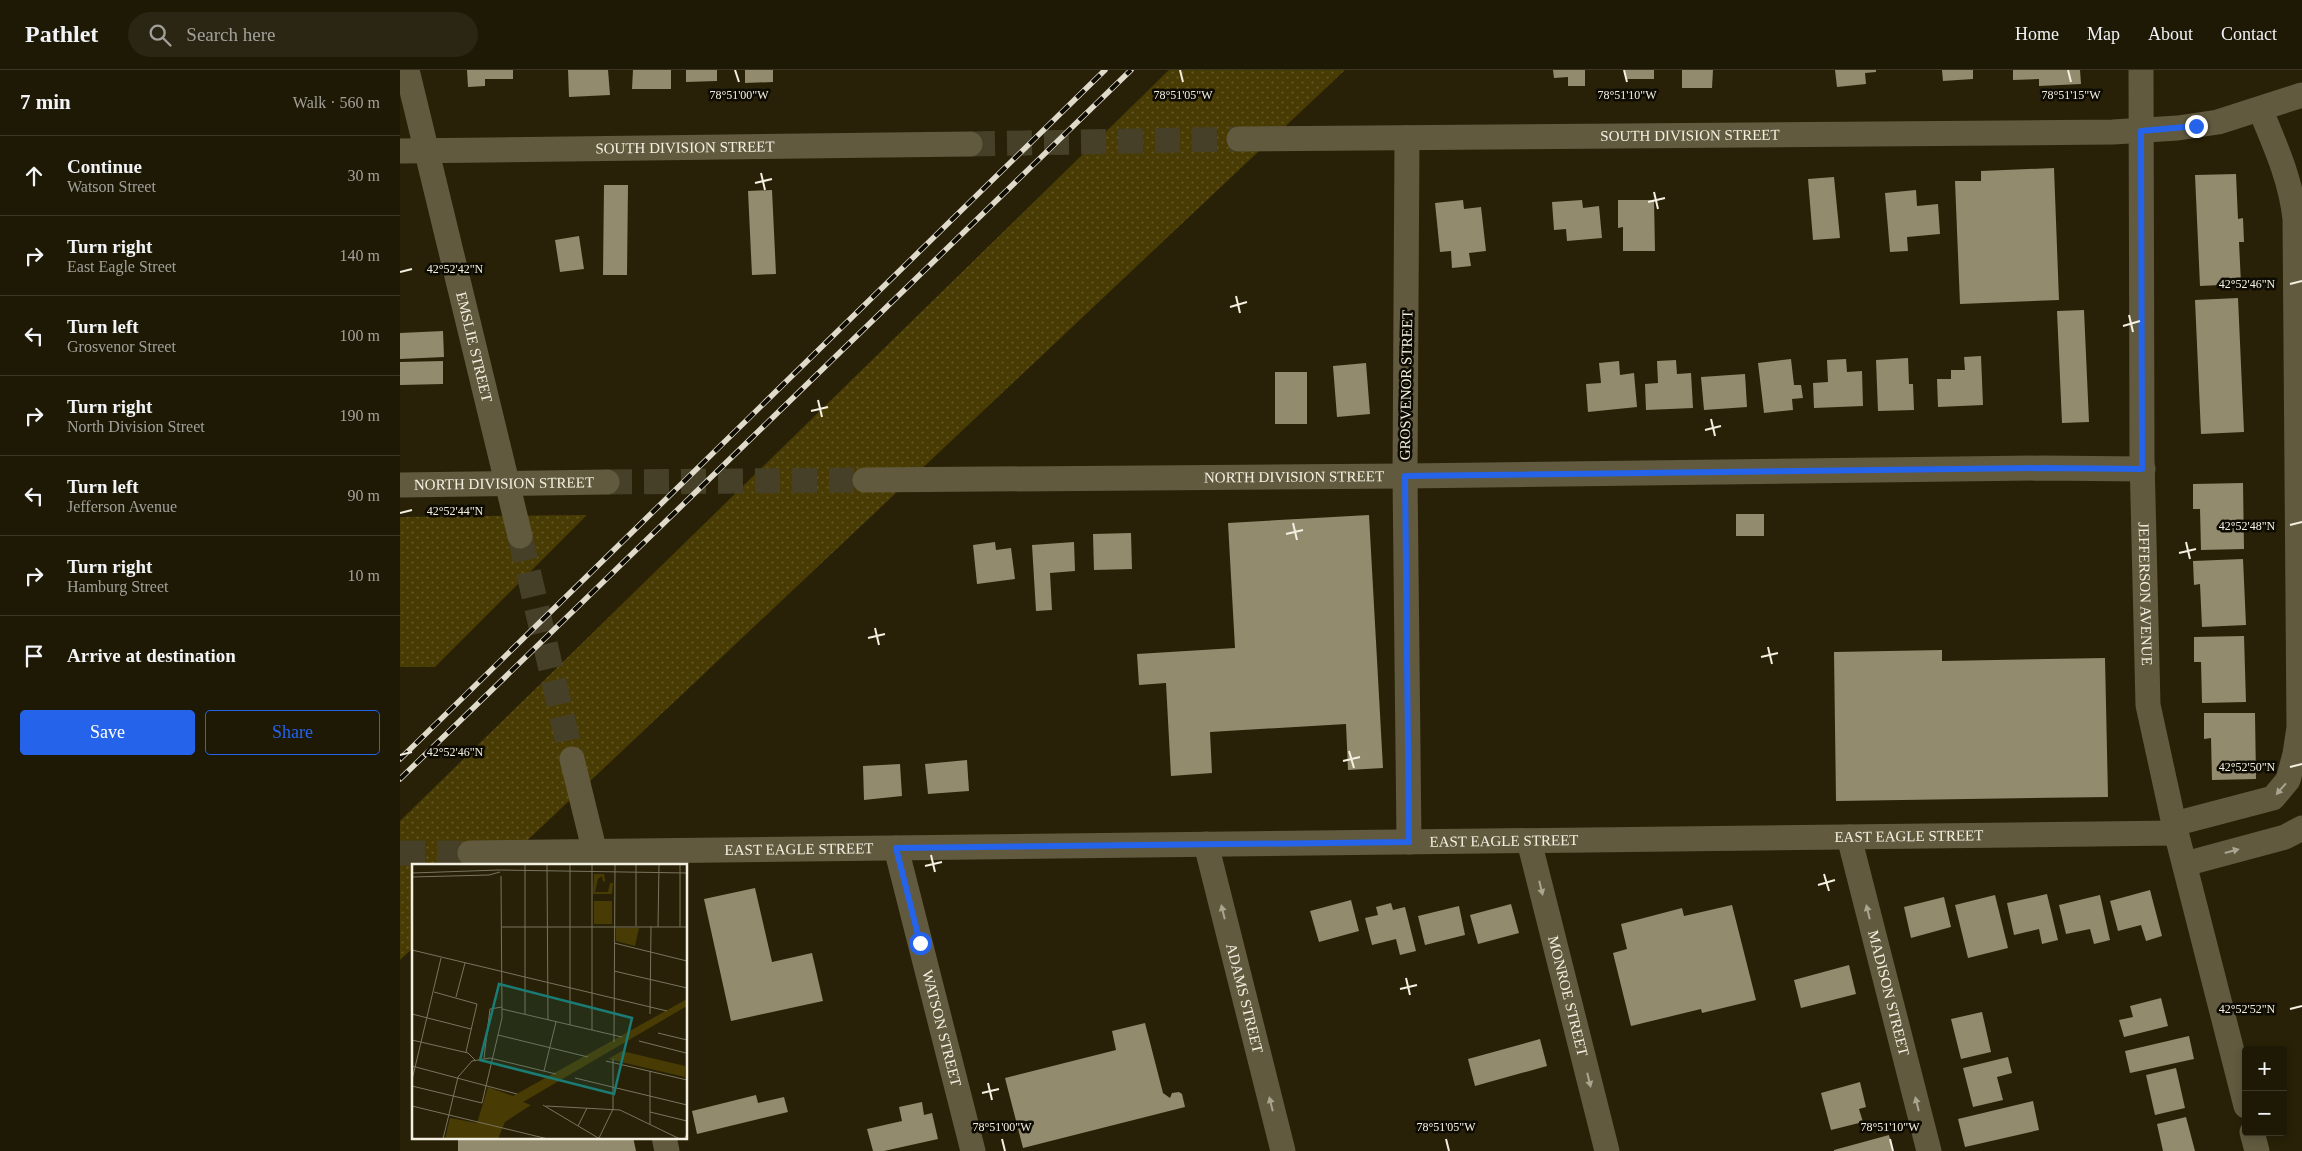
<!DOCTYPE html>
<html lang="en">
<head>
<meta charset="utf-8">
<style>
  body { margin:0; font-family:Georgia,serif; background:#2b2613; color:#f1f3f6 }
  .controls { position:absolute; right:15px; bottom:15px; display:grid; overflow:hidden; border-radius:5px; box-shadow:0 2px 8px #0003 }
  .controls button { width:45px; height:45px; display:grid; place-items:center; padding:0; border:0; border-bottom:1px solid #3c3827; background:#1e1905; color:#f1f3f6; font:25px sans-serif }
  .stop { position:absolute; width:15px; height:15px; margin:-11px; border:4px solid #2563eb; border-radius:50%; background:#fff }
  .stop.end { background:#2563eb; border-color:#fff; box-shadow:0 1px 5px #0008 }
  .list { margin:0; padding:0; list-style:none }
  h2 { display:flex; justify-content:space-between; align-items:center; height:65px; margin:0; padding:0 20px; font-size:21px }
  h2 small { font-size:16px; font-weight:400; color:#a1a09a }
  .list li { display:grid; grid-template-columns:32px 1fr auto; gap:15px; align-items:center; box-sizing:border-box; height:80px; padding:0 20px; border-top:1px solid #3c3827 }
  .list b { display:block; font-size:19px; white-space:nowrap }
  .list p { margin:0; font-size:16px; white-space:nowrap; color:#a1a09a }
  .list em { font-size:16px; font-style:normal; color:#a1a09a }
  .actions { display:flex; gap:10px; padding:15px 20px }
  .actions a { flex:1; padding:11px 0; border:1px solid #2563eb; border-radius:5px; text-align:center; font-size:18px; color:#2563eb }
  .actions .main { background:#2563eb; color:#fff }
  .icon { flex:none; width:28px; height:28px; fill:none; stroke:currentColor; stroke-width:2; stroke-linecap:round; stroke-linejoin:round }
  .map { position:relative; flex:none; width:1902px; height:1081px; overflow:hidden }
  header { display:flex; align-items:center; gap:30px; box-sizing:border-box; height:70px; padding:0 25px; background:#1e1905; border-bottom:1px solid #3c3827 }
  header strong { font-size:24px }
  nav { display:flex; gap:28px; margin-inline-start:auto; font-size:18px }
  .search { width:350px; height:45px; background:#2b2613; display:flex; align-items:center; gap:12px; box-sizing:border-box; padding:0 18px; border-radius:28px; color:#a1a09a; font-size:19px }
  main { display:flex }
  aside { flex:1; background:#1e1905 }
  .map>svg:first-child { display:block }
  .grass { fill:url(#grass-dots) }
  .building { fill:#928b6e }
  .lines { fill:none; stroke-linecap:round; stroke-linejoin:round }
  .minor-tunnel { stroke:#474028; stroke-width:25; stroke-dasharray:25 12; stroke-linecap:butt }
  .minor { stroke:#615a3f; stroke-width:25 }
  .rail-casing { stroke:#dfdaca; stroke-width:5.5 }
  .rail { stroke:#0e0b03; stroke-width:4; stroke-dasharray:11; stroke-linecap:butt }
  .oneway { fill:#aaa590 }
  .route { stroke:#2563eb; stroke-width:6 }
  .ticks { fill:none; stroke:#f4f0e1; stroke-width:2 }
  .labels { text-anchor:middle; stroke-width:5; stroke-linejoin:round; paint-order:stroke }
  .street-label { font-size:15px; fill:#f4f0e1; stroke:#0e0b03 }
  .inset-road { fill:none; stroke:#7a745e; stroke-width:1 }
  .view { fill:#1a7c74; fill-opacity:0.15; stroke:#1a7c74; stroke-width:2.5 }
  .inset-edge { fill:none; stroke:#f4f0e1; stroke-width:2.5 }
  .ticks-label { font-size:12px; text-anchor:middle; fill:#f4f0e1; stroke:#0e0b03; stroke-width:5; stroke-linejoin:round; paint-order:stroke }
</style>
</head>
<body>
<header>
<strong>Pathlet</strong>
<div class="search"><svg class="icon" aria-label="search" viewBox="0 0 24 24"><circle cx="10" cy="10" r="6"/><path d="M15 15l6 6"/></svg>Search here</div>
<nav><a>Home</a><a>Map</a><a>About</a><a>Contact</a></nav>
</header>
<main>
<aside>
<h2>7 min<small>Walk · 560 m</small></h2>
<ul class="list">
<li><svg class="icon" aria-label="ahead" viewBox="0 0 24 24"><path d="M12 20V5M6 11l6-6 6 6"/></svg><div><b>Continue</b><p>Watson Street</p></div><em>30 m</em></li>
<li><svg class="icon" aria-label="right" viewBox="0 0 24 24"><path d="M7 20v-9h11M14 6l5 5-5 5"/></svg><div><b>Turn right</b><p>East Eagle Street</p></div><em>140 m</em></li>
<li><svg class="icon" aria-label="left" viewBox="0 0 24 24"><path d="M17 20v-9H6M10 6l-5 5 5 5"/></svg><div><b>Turn left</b><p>Grosvenor Street</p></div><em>100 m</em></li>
<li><svg class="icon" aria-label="right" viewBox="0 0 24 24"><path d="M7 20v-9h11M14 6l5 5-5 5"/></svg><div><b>Turn right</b><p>North Division Street</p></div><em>190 m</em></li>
<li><svg class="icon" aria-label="left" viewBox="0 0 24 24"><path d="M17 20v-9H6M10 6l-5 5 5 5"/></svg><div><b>Turn left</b><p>Jefferson Avenue</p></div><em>90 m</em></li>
<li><svg class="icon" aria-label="right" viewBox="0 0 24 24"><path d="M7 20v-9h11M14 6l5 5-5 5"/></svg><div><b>Turn right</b><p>Hamburg Street</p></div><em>10 m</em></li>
<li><svg class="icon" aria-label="arrive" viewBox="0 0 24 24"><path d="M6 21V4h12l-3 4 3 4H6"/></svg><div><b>Arrive at destination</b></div></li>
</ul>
<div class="actions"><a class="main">Save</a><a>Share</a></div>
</aside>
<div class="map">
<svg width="1902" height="1081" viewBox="0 0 1902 1081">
  <defs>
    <pattern id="grass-dots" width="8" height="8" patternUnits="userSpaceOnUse" patternTransform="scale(1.25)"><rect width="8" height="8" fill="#483b03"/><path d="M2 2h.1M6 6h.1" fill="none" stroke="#635827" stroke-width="1.8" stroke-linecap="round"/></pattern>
  </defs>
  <rect width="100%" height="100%" fill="#282107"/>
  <!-- grass -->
  <g class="grass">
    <path d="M 769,0 L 945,0 L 101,795 L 14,795 L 14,877 L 0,890 L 0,751 Z"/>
    <path d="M 187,445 L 35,597 L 0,597 L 0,447 Z"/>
  </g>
  <!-- building -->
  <g class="building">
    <path d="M 67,0 L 113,0 L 113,9 L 85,9 L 85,16 L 68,17 Z"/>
    <path d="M 168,0 L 208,0 L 210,25 L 169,27 Z"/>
    <path d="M 233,0 L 271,0 L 271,19 L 232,19 Z"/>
    <path d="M 286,0 L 317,0 L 317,11 L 286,12 Z"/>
    <path d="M 345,0 L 373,0 L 373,12 L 345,13 Z"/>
    <path d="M 1153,0 L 1185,0 L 1185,16 L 1168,16 L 1168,7 L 1154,8 Z"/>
    <rect x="1225" y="0" width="29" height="9"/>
    <path d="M 1282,0 L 1313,0 L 1312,18 L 1282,18 Z"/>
    <path d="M 1435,0 L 1476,0 L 1476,2 L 1465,3 L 1466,14 L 1437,17 Z"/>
    <path d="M 1542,0 L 1573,0 L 1573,9 L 1543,11 Z"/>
    <path d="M 1613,0 L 1680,0 L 1681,14 L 1639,16 L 1639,9 L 1613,10 Z"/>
    <path d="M 1654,98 L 1659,230 L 1560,234 L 1555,111 L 1581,111 L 1581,101 Z"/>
    <path d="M 1836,104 L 1838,149 L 1843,148 L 1844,172 L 1839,172 L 1841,214 L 1800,216 L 1795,105 Z"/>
    <path d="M 1434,107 L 1440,168 L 1413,170 L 1408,109 Z"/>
    <path d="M 204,115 L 228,115 L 227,205 L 203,205 Z"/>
    <path d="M 372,120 L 376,204 L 352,205 L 348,121 Z"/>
    <path d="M 1516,120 L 1517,136 L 1538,134 L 1540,164 L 1507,167 L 1508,181 L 1490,182 L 1485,123 Z"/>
    <path d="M 1063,130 L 1064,139 L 1081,137 L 1086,181 L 1069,183 L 1071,196 L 1052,198 L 1051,181 L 1040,182 L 1035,133 Z"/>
    <path d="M 1182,130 L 1183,138 L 1199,136 L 1202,168 L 1167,171 L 1166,159 L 1154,160 L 1152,132 Z"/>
    <path d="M 1218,130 L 1254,130 L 1255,181 L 1223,181 L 1223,157 L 1218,158 Z"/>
    <path d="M 179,166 L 184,199 L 160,202 L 155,170 Z"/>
    <path d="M 1838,228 L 1844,362 L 1801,364 L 1795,230 Z"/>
    <path d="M 1684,240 L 1689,352 L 1662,353 L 1657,241 Z"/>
    <path d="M 43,261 L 44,287 L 0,289 L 0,263 Z"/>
    <path d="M 1581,286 L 1583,335 L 1538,337 L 1537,309 L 1551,309 L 1551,300 L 1565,300 L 1564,287 Z"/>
    <path d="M 1508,288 L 1509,314 L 1513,314 L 1514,340 L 1478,341 L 1476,290 Z"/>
    <path d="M 1391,289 L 1394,315 L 1401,315 L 1403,328 L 1392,329 L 1393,340 L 1364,343 L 1358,293 Z"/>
    <path d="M 1446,289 L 1447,302 L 1462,301 L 1463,336 L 1414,338 L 1413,313 L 1428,312 L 1427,290 Z"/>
    <path d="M 1276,290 L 1277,304 L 1291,303 L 1293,338 L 1246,340 L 1245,314 L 1258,313 L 1257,291 Z"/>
    <path d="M 43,291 L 43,314 L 0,315 L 0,292 Z"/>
    <path d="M 1219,291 L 1220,305 L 1234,303 L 1237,337 L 1188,342 L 1186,314 L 1201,313 L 1199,293 Z"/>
    <path d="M 966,293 L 970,344 L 937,347 L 933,296 Z"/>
    <rect x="875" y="302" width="32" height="52"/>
    <path d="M 1345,304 L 1347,337 L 1304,340 L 1301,307 Z"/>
    <path d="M 1843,413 L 1844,479 L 1801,480 L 1800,439 L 1793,439 L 1793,414 Z"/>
    <rect x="1336" y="444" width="28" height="22"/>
    <path d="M 969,445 L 983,698 L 948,700 L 946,654 L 810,662 L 812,703 L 771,706 L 766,613 L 739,615 L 737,584 L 835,578 L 828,453 Z"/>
    <path d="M 731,463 L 732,499 L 694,500 L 693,464 Z"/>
    <path d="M 595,472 L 596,480 L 611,478 L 615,509 L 577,514 L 573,475 Z"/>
    <path d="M 674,472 L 675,501 L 650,503 L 652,540 L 636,541 L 632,475 Z"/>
    <path d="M 1843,489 L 1846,555 L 1802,557 L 1800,514 L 1794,515 L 1793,491 Z"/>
    <path d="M 1844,566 L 1846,632 L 1802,633 L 1801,592 L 1794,592 L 1794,567 Z"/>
    <path d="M 1542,580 L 1542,591 L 1705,588 L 1708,727 L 1436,731 L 1434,582 Z"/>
    <path d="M 1804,643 L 1855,643 L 1856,709 L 1812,710 L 1811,668 L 1804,669 Z"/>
    <path d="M 567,690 L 569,721 L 528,724 L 525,694 Z"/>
    <path d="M 500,694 L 502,726 L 464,730 L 463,696 Z"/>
    <path d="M 355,818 L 372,892 L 412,883 L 423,931 L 331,951 L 304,829 Z"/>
    <path d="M 1750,820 L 1762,866 L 1746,871 L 1741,855 L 1718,861 L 1710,831 Z"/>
    <path d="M 1647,824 L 1658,870 L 1642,874 L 1639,859 L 1614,865 L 1607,833 Z"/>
    <path d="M 1595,825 L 1608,878 L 1568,888 L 1555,835 Z"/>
    <path d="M 1700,825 L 1710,870 L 1694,874 L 1690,859 L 1666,864 L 1659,835 Z"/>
    <path d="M 1544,827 L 1551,857 L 1511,868 L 1504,837 Z"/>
    <path d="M 951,830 L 959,861 L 919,872 L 910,841 Z"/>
    <path d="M 991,833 L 993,840 L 1005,837 L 1016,881 L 1000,885 L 996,869 L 972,875 L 965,848 L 978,845 L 976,837 Z"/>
    <path d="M 1111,834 L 1119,863 L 1078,874 L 1070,845 Z"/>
    <path d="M 1332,835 L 1356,930 L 1302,943 L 1301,939 L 1231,956 L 1213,883 L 1227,879 L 1221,854 L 1282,838 L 1284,846 Z"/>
    <path d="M 1059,836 L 1065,865 L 1025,875 L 1018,846 Z"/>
    <path d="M 1449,895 L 1456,924 L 1401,938 L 1394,910 Z"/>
    <path d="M 1761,928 L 1768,956 L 1724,967 L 1719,950 L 1733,947 L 1730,936 Z"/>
    <path d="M 1582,942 L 1591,982 L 1561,989 L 1551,949 Z"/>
    <path d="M 745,953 L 763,1023 L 770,1028 L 772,1023 L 779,1022 L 782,1024 L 785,1037 L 623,1078 L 605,1008 L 716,980 L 712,961 Z"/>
    <path d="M 1789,966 L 1794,989 L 1730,1003 L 1725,981 Z"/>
    <path d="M 1140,969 L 1147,996 L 1075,1016 L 1068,989 Z"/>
    <path d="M 1608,987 L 1612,1003 L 1597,1007 L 1603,1030 L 1573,1037 L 1563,998 Z"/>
    <path d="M 1776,998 L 1785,1038 L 1755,1045 L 1746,1005 Z"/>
    <path d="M 1460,1012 L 1466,1037 L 1459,1039 L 1463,1052 L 1431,1060 L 1421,1023 Z"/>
    <path d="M 356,1025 L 358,1033 L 384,1027 L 388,1042 L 297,1064 L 292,1041 Z"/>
    <path d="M 1633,1031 L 1639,1060 L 1565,1077 L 1558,1049 Z"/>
    <path d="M 522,1032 L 524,1045 L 532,1043 L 538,1069 L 484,1081 L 473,1081 L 467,1059 L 502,1051 L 499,1037 Z"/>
    <path d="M 1786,1047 L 1795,1081 L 1763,1081 L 1757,1054 Z"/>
    <path d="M 1489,1065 L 1493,1081 L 1434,1081 L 1434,1080 Z"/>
    <path d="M 58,1067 L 233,1067 L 236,1081 L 58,1081 Z"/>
  </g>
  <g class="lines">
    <!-- minor-tunnel -->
    <g class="minor-tunnel">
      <path d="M 570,74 L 839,69"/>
      <path d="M 207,412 L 465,410"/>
      <path d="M 120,466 L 172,689"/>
      <path d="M 0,783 L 70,783"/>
    </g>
    <!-- minor -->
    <g class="minor">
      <path id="s1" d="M 7,0 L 120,466"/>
      <path id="s2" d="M 1741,0 L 1742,388 L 1748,635 L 1774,754 L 1846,1036"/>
      <path d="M 1007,68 L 1005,406 L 1009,772"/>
      <path id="s3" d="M 839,69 L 1713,62 L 1778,58 L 1818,52 L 1902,25"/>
      <path id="s4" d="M 0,81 L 570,74"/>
      <path id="s5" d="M 465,410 L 1005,406 L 1643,398 L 1743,399"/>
      <path id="s6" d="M 0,415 L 207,412"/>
      <path d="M 172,689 L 198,795"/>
      <path d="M 1774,754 L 1873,728 L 1888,710 L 1895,684 L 1899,657 L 1895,149 C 1891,110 1875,75 1860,39"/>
      <path id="s7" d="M 1449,767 L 1529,1081"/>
      <path id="s8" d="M 1129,771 L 1207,1081"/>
      <path id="s9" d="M 806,774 L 883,1081"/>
      <path id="s10" d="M 496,778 L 573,1081"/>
      <path id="s11" d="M 70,783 L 1776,763"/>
      <path d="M 1785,794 L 1885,767 L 1902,758"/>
      <path d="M 1852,1062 L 1857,1081"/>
      <path d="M 264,1067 L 267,1081"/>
    </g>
    <defs>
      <g id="rail">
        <path d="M 0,689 L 705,0"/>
        <path d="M 0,709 L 731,0"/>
      </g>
    </defs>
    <!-- rail casing -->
    <use href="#rail" class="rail-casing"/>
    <!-- rail -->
    <use href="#rail" class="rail"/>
  </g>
  <!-- one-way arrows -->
  <defs><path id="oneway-solid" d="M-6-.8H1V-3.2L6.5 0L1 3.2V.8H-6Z" transform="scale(1.25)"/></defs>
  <g class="oneway">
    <use href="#oneway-solid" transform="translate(1881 719) rotate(131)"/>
    <use href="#oneway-solid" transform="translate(1832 781) rotate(-15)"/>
    <use href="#oneway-solid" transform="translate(1141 818) rotate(76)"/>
    <use href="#oneway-solid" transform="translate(823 842) rotate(-104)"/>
    <use href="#oneway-solid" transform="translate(1468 842) rotate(-104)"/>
    <use href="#oneway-solid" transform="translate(1189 1010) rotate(76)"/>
    <use href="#oneway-solid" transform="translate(871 1034) rotate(-104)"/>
    <use href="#oneway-solid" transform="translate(1517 1034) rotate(-104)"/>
  </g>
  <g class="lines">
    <!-- route -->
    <path class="route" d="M 520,873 L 496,778 L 1009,772 L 1005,406 L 1643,398 L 1742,399 L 1741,61 L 1796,56"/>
  </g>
  <!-- ticks -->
  <path class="ticks" d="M 335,0 L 339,12M 780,0 L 783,12M 1224,0 L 1227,12M 1668,0 L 1671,12M 361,103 L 365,120M 355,113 L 372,109M 1254,122 L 1258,139M 1248,132 L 1265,128M 0,202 L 12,199M 1890,214 L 1902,211M 836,226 L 840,243M 830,237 L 847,232M 1729,245 L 1733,262M 1723,256 L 1740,251M 418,330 L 422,347M 411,341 L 428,337M 1311,349 L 1315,366M 1305,360 L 1321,356M 0,443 L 12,440M 893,453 L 897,470M 1890,455 L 1902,452M 886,464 L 903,460M 1786,472 L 1790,489M 1779,483 L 1796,479M 475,558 L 479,575M 468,568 L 485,564M 1368,577 L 1372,594M 1361,587 L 1378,583M 949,681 L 954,698M 0,685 L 12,682M 943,691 L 960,687M 1890,697 L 1902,694M 531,785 L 535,802M 525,796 L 542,792M 1424,804 L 1429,821M 1418,815 L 1435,810M 1006,908 L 1010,925M 1000,919 L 1017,915M 1890,939 L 1902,936M 588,1013 L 592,1030M 582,1023 L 599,1019M 602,1069 L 605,1081M 1046,1069 L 1049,1081M 1490,1069 L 1493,1081"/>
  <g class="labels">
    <!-- street labels -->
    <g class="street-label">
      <text dy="5" stroke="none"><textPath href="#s3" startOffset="451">SOUTH DIVISION STREET</textPath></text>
      <text dy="5" stroke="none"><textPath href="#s4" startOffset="285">SOUTH DIVISION STREET</textPath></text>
      <text dy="5" stroke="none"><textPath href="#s1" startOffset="285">EMSLIE STREET</textPath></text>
      <text transform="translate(1006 315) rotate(-89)" y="5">GROSVENOR STREET</text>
      <text dy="5" stroke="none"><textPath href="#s5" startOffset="429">NORTH DIVISION STREET</textPath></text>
      <text dy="5" stroke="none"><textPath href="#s6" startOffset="104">NORTH DIVISION STREET</textPath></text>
      <text dy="5" stroke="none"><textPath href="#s2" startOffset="524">JEFFERSON AVENUE</textPath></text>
      <text dy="5" stroke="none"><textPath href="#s11" startOffset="1439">EAST EAGLE STREET</textPath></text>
      <text dy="5" stroke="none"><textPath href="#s11" startOffset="1034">EAST EAGLE STREET</textPath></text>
      <text dy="5" stroke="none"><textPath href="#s11" startOffset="329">EAST EAGLE STREET</textPath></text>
      <text dy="5" stroke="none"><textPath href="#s7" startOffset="161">MADISON STREET</textPath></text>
      <text dy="5" stroke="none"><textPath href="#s8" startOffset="160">MONROE STREET</textPath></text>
      <text dy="5" stroke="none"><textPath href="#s9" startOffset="159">ADAMS STREET</textPath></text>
      <text dy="5" stroke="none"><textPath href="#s10" startOffset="186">WATSON STREET</textPath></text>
    </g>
  </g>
  <!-- overview -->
  <g transform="translate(12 794)">
    <rect width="275" height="275" fill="#282107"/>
    <path d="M 182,10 L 192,10 L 193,15 L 193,17 L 191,18 L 190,12 L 186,15 L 183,28 L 196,28 L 198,19 L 201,19 L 200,30 L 181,30 ZM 204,64 L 227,64 L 223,82 L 204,77 ZM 275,135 L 275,142 L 111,238 L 119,241 L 93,258 L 86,275 L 33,275 L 38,254 L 65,259 L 76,223 L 101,232 ZM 210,187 L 273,202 L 273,213 L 196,195 Z" fill="#483b03"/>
    <path d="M 182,37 L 200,37 L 200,60 L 182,60 Z" fill="#483b03"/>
    <path class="inset-road" d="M 113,0 L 113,150M 135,0 L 136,156M 158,0 L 158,161M 180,0 L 180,166M 0,9 L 87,6 L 275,9M 0,13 L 77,11 L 88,8M 224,62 L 224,0M 90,63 L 275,63M 246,63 L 247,0M 268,63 L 268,0M 202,79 L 275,97M 0,86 L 255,147M 202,107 L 275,124M 22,128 L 65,140 L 54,188M 44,133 L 53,99M 90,145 L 210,173M 0,150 L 59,165M 238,150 L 239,62M 246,169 L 275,176M 86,171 L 176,193M 0,176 L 56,189 L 63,196M 227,177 L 274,189M 202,178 L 203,0M 72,194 L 78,145 L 90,143M 194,197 L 275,216M 0,202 L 105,230M 132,207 L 144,158M 163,214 L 275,241M 0,216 L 29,94M 0,222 L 70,239 L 90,154 L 89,12M 131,241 L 188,275M 0,242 L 136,275M 134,242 L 208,246 L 268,275M 238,248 L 275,257M 238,260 L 238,207M 166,262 L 175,244M 187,274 L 201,245 L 201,195M 31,275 L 46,213 L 60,197 L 78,194 L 144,210M 272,275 L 275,270 L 275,182"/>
    <path class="view" d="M 87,120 L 220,154 L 202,230 L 68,196 Z"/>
    <rect width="275" height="275" class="inset-edge"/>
  </g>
  <g class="ticks-label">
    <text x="339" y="29">78°51'00"W</text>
    <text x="783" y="29">78°51'05"W</text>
    <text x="1227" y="29">78°51'10"W</text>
    <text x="1671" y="29">78°51'15"W</text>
    <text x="55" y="203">42°52'42"N</text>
    <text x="1847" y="218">42°52'46"N</text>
    <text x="55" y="445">42°52'44"N</text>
    <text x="1847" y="460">42°52'48"N</text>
    <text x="55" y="686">42°52'46"N</text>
    <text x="1847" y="701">42°52'50"N</text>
    <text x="1847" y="943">42°52'52"N</text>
    <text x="602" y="1061">78°51'00"W</text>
    <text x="1046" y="1061">78°51'05"W</text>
    <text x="1490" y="1061">78°51'10"W</text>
  </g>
</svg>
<div class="controls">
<button>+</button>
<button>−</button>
</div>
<div class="stop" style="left:520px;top:873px"></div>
<div class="stop end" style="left:1796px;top:56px"></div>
</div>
</main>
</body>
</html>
